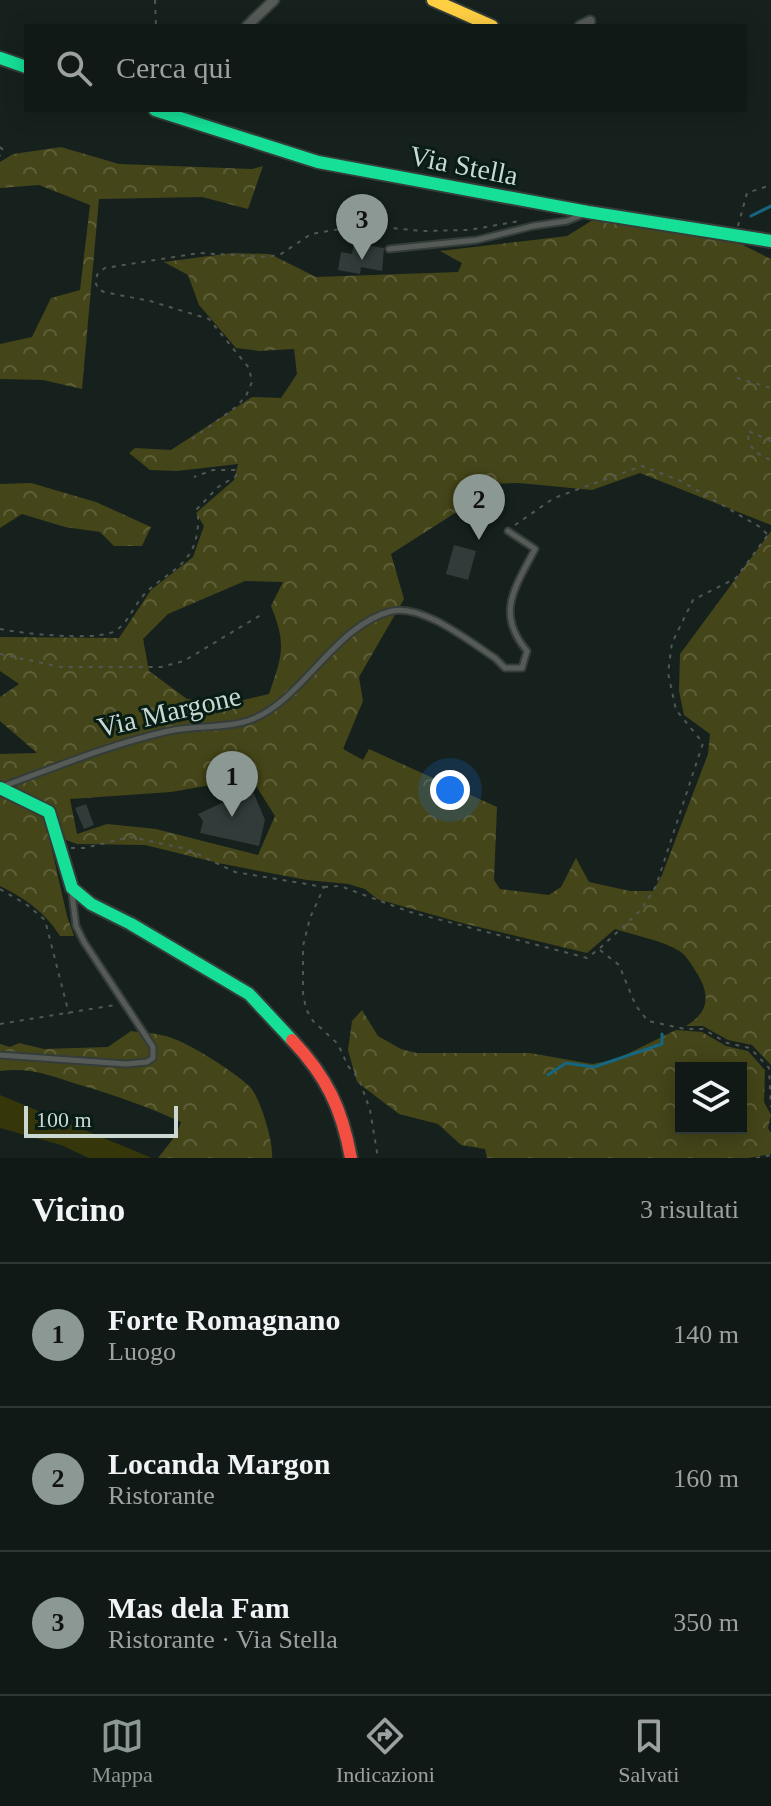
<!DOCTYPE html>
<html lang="it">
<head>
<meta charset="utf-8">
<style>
  body { margin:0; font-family:Georgia,serif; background:#1e2623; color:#f1f3f6 }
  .controls { position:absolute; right:24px; bottom:24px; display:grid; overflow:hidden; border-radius:0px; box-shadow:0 4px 20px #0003 }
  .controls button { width:72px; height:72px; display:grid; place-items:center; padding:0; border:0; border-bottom:2px solid #303835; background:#101916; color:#f1f3f6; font:40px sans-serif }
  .scale { position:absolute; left:24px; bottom:20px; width:154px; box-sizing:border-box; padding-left:8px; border:4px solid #cbd8d2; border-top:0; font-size:22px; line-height:28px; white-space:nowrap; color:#cbd8d2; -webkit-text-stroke:6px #071d15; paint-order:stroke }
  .you { position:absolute; left:450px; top:790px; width:28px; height:28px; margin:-20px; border:6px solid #fff; border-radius:50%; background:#1a73e8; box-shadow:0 0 0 12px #1a73e833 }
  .badge { display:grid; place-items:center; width:52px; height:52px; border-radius:50%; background:#8c9893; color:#111; font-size:26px; font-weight:700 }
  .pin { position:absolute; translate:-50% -66px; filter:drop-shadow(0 2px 4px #0008) }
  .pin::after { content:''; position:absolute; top:42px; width:28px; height:24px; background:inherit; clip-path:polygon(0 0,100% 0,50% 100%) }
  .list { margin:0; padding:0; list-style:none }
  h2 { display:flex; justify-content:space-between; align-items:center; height:104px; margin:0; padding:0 32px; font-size:34px }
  h2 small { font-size:26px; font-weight:400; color:#9ca0a1 }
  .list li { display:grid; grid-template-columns:52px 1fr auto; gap:24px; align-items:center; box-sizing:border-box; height:144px; padding:0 32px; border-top:2px solid #303835 }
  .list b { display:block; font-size:30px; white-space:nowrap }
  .list p { margin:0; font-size:26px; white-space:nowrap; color:#9ca0a1 }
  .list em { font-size:26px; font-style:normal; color:#9ca0a1 }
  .icon { flex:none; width:44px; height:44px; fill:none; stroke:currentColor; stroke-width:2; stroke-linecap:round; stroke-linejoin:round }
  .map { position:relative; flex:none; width:771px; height:1158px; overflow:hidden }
  .search { position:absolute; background:#101916; box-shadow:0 4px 20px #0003; left:24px; right:24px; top:24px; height:88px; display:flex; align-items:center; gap:20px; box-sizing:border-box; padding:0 28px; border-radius:0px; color:#9ca0a1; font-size:30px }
  .sheet { height:536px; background:#101916 }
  nav { display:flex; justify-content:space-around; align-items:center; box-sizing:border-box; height:112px; border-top:2px solid #303835; background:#101916; font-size:22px; color:#9ca0a1 }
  nav a { display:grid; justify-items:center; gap:4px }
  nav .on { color:#8c9893 }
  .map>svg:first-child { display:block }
  .green { fill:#35370b }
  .forest { fill:url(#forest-crowns); fill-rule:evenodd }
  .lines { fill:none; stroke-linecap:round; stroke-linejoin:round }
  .stream { stroke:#156680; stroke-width:3 }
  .building { fill:#313b39 }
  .lane-casing { stroke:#343d39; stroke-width:9 }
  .street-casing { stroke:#343d39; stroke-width:13 }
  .fast-casing { stroke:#343d39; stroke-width:16 }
  .slow-casing { stroke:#343d39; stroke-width:16 }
  .jam-casing { stroke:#343d39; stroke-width:16 }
  .path { stroke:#525753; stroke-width:2; stroke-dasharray:4 6; stroke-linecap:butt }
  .lane { stroke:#575b58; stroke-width:5 }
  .street { stroke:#575b58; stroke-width:9 }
  .fast { stroke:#16e098; stroke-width:12 }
  .slow { stroke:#ffcf43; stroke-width:12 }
  .jam { stroke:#f24e42; stroke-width:12 }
  .labels { text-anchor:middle; stroke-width:6; stroke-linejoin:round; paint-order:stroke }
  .street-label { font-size:28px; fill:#cbd8d2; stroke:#071d15 }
</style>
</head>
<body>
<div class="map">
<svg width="771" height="1158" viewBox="0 0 771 1158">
  <defs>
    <pattern id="forest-crowns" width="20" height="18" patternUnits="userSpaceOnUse" patternTransform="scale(2)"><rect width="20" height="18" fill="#444518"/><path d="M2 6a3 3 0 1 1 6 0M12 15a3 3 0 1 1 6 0" fill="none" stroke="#5e5f39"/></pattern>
  </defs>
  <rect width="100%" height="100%" fill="#16211d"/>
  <!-- green -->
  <path class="green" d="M 0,1095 L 152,1158 L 89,1158 L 61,1145 L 0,1128 Z"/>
  <!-- forest -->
  <g class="forest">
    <path d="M 61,147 L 119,164 L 252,169 L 263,166 L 248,209 L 202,197 L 99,199 L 82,389 L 43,380 L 0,379 L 0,344 L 32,337 L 51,298 L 80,290 L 90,205 L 39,185 L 0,188 L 0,162 L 13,154 Z"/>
    <path d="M 596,218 L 735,241 L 771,259 L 771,525 L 640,473 L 592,490 L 519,483 L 460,485 L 466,506 L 391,554 L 404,599 L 359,677 L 363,701 L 343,749 L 363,760 L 369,749 L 497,807 L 494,880 L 500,889 L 549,895 L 561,887 L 576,858 L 589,882 L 630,891 L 653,891 L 662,875 L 708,754 L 710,734 L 684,715 L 679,691 L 680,654 L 771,531 L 771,1065 L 752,1045 L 728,1040 L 703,1026 L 686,1026 C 713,1010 709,990 693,967 C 690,962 686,956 681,952 C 662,940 636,936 615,929 L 587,953 L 462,923 L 377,899 L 365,889 L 348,884 L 307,880 L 218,863 L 145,845 L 77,844 L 66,840 L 53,807 L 0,782 L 0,754 L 37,753 L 0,721 L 0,697 L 19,684 L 0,671 L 0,637 L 119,638 L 151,590 L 193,557 L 204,526 L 196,513 L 234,480 L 238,464 L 177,471 L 150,470 L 129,453 L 135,448 L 171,450 L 252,397 L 281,398 L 297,374 L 294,349 L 259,351 L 236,348 L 199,305 L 188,275 L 164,262 L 232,253 L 270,254 L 316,277 L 458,272 L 462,263 L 440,251 L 567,236 ZM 245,581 L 283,582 L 271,606 C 287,645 282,656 269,694 L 227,704 L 187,699 L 149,671 L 143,639 L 168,614 ZM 251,778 L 275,816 L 258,855 L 156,829 L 107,824 L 77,834 L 70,799 L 171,792 Z"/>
    <path d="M 31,483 L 96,502 L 151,527 L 142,546 L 114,546 L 100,532 L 65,527 L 22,514 L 0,528 L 0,484 Z"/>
    <path d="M 0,794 L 45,819 L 67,916 L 74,936 L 60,936 C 46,913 25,898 0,886 Z"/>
    <path d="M 362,1010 L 378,1036 L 401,1049 L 416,1053 L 530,1053 L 592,1064 L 615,1060 L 676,1030 L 702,1032 L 726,1046 L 748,1051 L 765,1070 L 764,1102 L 771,1115 L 768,1128 L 771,1133 L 771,1154 L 748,1158 L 487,1158 L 485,1149 L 461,1145 L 438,1124 L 399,1114 L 357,1082 L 348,1050 L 352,1021 ZM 681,1068 L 741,1068 L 741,1128 L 681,1128 Z"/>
    <path d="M 131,1031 C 143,1033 157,1033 169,1037 C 189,1043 235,1072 250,1087 C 260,1097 274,1143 272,1158 L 158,1158 L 176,1135 L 181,1122 C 148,1107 115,1095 80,1085 C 51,1076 32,1067 0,1071 L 0,1044 L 10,1047 L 19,1043 L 44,1049 L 108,1047 Z"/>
  </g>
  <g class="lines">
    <!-- stream -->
    <g class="stream">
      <path d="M 751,216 L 771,206"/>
      <path d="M 548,1075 L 566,1063 L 594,1067 L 662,1044 L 662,1034"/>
    </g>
  </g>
  <!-- building -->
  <g class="building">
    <path d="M 354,243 L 384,248 L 382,271 L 361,267 L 360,274 L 338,270 L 341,252 L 352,254 Z"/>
    <path d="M 454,545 L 476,551 L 468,580 L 446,574 Z"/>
    <path d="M 252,789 L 265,820 L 259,846 L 200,833 L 203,821 L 198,814 Z"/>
    <path d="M 86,804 L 94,825 L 84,829 L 75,808 Z"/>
  </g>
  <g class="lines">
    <defs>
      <g id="lane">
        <path d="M 389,249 L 477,240 L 533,226 L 567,221 L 584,214"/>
        <path d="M 1,787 C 56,767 111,744 169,731 C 196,725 228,729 253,719 C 305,697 335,625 392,611 C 423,604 470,642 495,658 L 505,668 L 522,668 L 527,651 C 495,613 515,588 535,549 L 508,531"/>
        <path d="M 0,1055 L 126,1064 L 147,1062 L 153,1058 L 153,1047 L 84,942 L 76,926 L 72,893"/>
      </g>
      <g id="street">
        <path d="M 247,26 L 274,0"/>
        <path d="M 580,26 L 590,21"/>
      </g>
      <g id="fast">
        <path d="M 0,58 L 26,67"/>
        <path d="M 155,110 L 318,162 L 588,212 L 771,241"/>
        <path d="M 0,788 L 49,812 L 72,888 L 91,904 L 131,924 L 249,994 L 292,1040"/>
      </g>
      <path id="slow" d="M 433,0 L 492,26"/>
      <path id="jam" d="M 292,1040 C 327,1077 342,1109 351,1158"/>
    </defs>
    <!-- lane casing -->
    <use href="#lane" class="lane-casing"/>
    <!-- street casing -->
    <use href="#street" class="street-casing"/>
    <!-- fast casing -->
    <use href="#fast" class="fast-casing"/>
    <!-- slow casing -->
    <use href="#slow" class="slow-casing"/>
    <!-- jam casing -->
    <use href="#jam" class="jam-casing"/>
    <!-- path -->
    <g class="path">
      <path d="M 155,0 L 156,26"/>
      <path d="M 0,147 L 3,150 L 0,156"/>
      <path d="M 738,226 L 747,193 L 771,185"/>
      <path d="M 737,378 L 771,388"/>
      <path d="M 192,439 L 236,407 L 246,396 L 252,382 L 249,368 L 209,319 L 150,301 L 104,292 L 98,289 L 95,281 L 98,273 L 105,268 L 199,253 L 268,257 L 281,254 L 311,234 L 340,229 L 371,226 L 422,231 L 469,230 L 520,221"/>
      <path d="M 771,441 L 748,431 C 747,447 757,455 771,460"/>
      <path d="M 515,525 L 554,498 L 642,466 L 681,481 L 760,527 L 768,535"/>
      <path d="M 0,629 C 25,634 87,640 110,633 C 126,628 132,609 142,597 C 155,581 176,573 188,556 C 197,545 200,523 197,509 L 218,487 L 236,476 L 237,470 L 213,470 L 194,477"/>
      <path d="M 0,654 L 61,667 L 161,667 L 184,661 L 264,613"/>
      <path d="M 71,848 L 85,848 L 130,837 L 187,849 L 235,872 L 324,887 L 310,918 L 303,946 L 303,993 L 306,1009 L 313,1021 L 338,1044 L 348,1066 L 359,1079 L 370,1110 L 378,1158"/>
      <path d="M 324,887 L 340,886 L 410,912 L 587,958 L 599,949 L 642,909 L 656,886 L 703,743 L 676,710 L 668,673 L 672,643 L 693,600 L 736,578 L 767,536 L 771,537"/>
      <path d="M 0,889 L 27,905 L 45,920 L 69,1014"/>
      <path d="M 600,950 L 619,965 L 636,1006 L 648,1021 L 685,1029 L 703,1029 L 727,1043 L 750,1048 L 769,1068 L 771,1107"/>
      <path d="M 0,1024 L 115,1005"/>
      <path d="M 756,1158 L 771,1155"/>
    </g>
    <!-- lane -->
    <use href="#lane" class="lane"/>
    <!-- street -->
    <use href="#street" class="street"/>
    <!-- fast -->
    <use href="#fast" class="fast"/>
    <!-- slow -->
    <use href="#slow" class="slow"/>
    <!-- jam -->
    <use href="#jam" class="jam"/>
  </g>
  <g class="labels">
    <!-- street labels -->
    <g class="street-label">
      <text transform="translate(464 165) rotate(11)" y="10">Via Stella</text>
      <text transform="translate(169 711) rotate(-13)" y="10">Via Margone</text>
    </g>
  </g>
</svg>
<div class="controls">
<button><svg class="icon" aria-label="layers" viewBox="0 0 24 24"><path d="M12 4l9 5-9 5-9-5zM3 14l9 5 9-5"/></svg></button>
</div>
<div class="scale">100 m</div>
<div class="you"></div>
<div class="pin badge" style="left:232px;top:817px">1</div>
<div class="pin badge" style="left:479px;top:540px">2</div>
<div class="pin badge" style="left:362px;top:260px">3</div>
<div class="search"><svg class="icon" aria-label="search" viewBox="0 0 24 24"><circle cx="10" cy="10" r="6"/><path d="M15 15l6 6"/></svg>Cerca qui</div>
</div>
<section class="sheet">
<h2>Vicino<small>3 risultati</small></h2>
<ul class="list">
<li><span class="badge">1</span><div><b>Forte Romagnano</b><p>Luogo</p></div><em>140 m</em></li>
<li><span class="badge">2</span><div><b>Locanda Margon</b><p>Ristorante</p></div><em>160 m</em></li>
<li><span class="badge">3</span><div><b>Mas dela Fam</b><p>Ristorante · Via Stella</p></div><em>350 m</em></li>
</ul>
</section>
<nav>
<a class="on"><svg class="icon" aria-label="map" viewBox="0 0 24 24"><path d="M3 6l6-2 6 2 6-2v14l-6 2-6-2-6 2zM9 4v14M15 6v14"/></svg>Mappa</a>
<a><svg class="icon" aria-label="directions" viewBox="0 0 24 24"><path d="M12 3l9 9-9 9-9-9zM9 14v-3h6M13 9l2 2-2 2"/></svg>Indicazioni</a>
<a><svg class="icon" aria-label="saved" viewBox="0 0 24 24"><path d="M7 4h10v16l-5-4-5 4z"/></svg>Salvati</a>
</nav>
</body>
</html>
